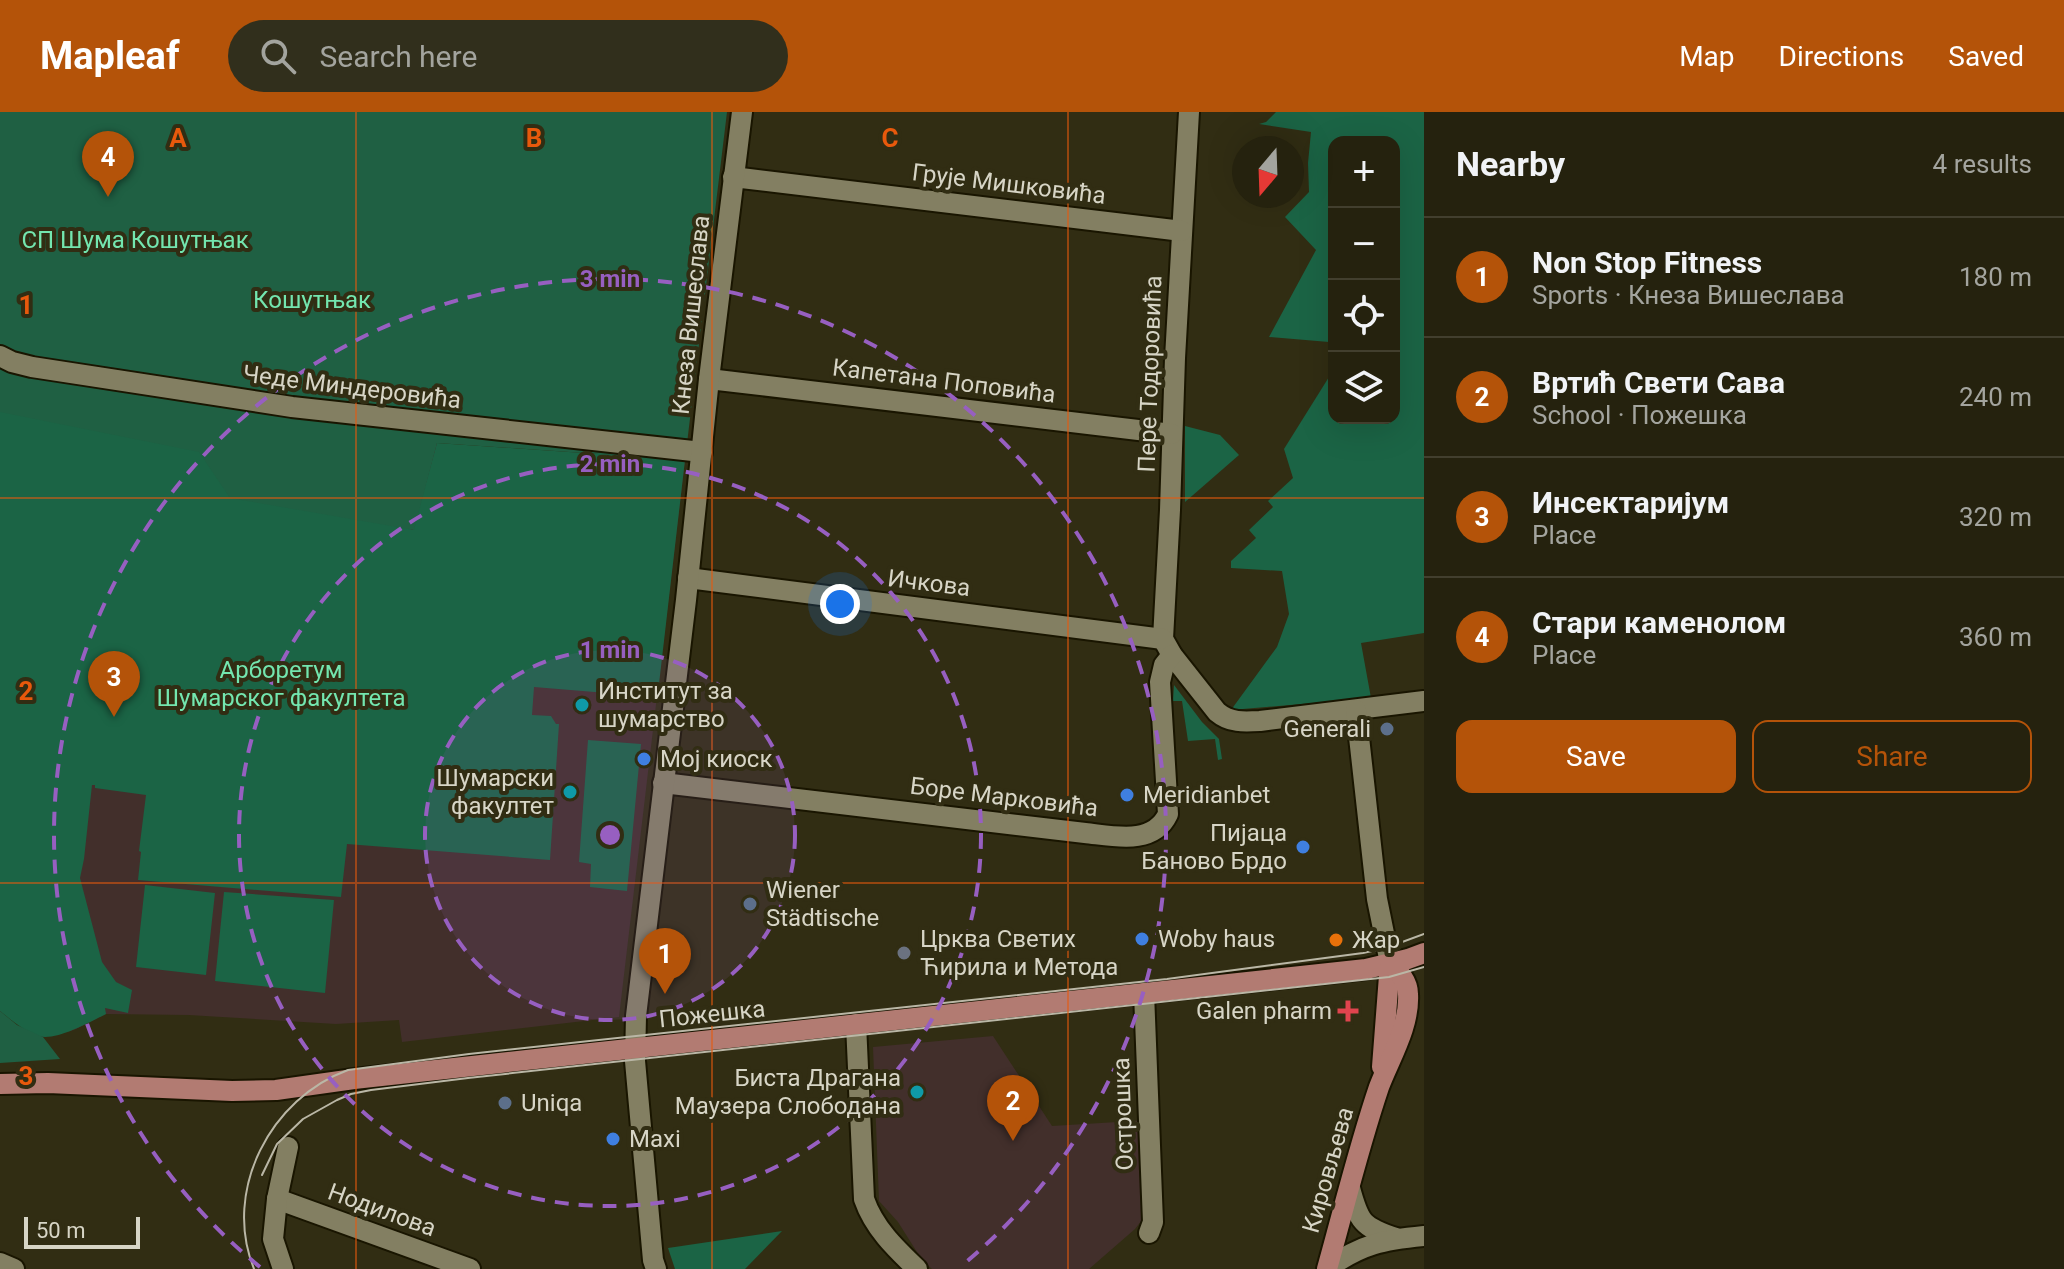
<!DOCTYPE html>
<html lang="en">
<head>
<meta charset="utf-8">
<style>
  body { margin:0; font-family:Roboto,sans-serif; background:#312f1c; color:#f1f3f6 }
  .controls { position:absolute; right:24px; top:24px; display:grid; overflow:hidden; border-radius:16px; box-shadow:0 8px 32px #0002 }
  .controls button { width:72px; height:72px; display:grid; place-items:center; padding:0; border:0; border-bottom:2px solid #423f2e; background:#25220e; color:#f1f3f6; font:40px sans-serif }
  .compass { position:absolute; left:1232px; top:24px; width:72px; height:72px; border-radius:50%; background:#25220e; box-shadow:0 8px 32px #0002; rotate:199deg }
  .scale { position:absolute; left:24px; bottom:20px; width:116px; box-sizing:border-box; padding-left:8px; border:4px solid #d7d5c6; border-top:0; font-size:22px; line-height:28px; white-space:nowrap; color:#d7d5c6; -webkit-text-stroke:6px #312d13; paint-order:stroke }
  .you { position:absolute; left:840px; top:492px; width:28px; height:28px; margin:-20px; border:6px solid #fff; border-radius:50%; background:#1a73e8; box-shadow:0 0 0 12px #1a73e833 }
  .badge { display:grid; place-items:center; width:52px; height:52px; border-radius:50%; background:#b45309; color:#fff; font-size:26px; font-weight:700 }
  .pin { position:absolute; translate:-50% -66px; filter:drop-shadow(0 2px 4px #0008) }
  .pin::after { content:''; position:absolute; top:42px; width:28px; height:24px; background:inherit; clip-path:polygon(0 0,100% 0,50% 100%) }
  .list { margin:0; padding:0; list-style:none }
  h2 { display:flex; justify-content:space-between; align-items:center; height:104px; margin:0; padding:0 32px; font-size:34px }
  h2 small { font-size:26px; font-weight:400; color:#a3a49e }
  .list li { display:grid; grid-template-columns:52px 1fr auto; gap:24px; align-items:center; box-sizing:border-box; height:120px; padding:0 32px; border-top:2px solid #423f2e }
  .list b { display:block; font-size:30px; white-space:nowrap }
  .list p { margin:0; font-size:26px; white-space:nowrap; color:#a3a49e }
  .list em { font-size:26px; font-style:normal; color:#a3a49e }
  .actions { display:flex; gap:16px; padding:24px 32px }
  .actions a { flex:1; padding:18px 0; border:2px solid #b45309; border-radius:16px; text-align:center; font-size:28px; color:#b45309 }
  .actions .main { background:#b45309; color:#fff }
  .icon { flex:none; width:44px; height:44px; fill:none; stroke:currentColor; stroke-width:2; stroke-linecap:round; stroke-linejoin:round }
  .map { position:relative; flex:none; width:1424px; height:1157px; overflow:hidden }
  header { display:flex; align-items:center; gap:48px; box-sizing:border-box; height:112px; padding:0 40px; background:#b45309; color:#fff }
  header strong { font-size:38px }
  nav { display:flex; gap:44px; margin-inline-start:auto; font-size:28px }
  .search { width:560px; height:72px; background:#312f1c; display:flex; align-items:center; gap:20px; box-sizing:border-box; padding:0 28px; border-radius:44px; color:#a3a49e; font-size:30px }
  main { display:flex }
  aside { flex:1; background:#25220e }
  .map>svg:first-child { display:block }
  .education { fill:#422f2b }
  .green { fill:#1b6445; fill-rule:evenodd }
  .forest { fill:#1f6043 }
  .lines { fill:none; stroke-linecap:round; stroke-linejoin:round }
  .minor-casing { stroke:#191500; stroke-width:24 }
  .major-casing { stroke:#191500; stroke-width:24 }
  .minor { stroke:#837f62; stroke-width:20 }
  .major { stroke:#b27b72; stroke-width:20 }
  .tram { stroke:#bab7a6; stroke-width:2 }
  .grid { fill:none; stroke:#e8590c; stroke-width:2; stroke-opacity:0.55 }
  .ring { fill:none; stroke:#975fc1; stroke-width:4; stroke-dasharray:14 10 }
  .culture-dot { fill:#0f9aa8; stroke:#312d13; stroke-width:3 }
  .service-dot { fill:#5c6f8a; stroke:#312d13; stroke-width:3 }
  .shop-dot { fill:#3f7fe0; stroke:#312d13; stroke-width:3 }
  .food-dot { fill:#e8710a; stroke:#312d13; stroke-width:3 }
  .worship-dot { fill:#6b7280; stroke:#312d13; stroke-width:3 }
  .health-dot { fill:#e0444e; stroke:#312d13; stroke-width:3 }
  .labels { text-anchor:middle; stroke-width:8; stroke-linejoin:round; paint-order:stroke }
  .street-label { font-size:24px; fill:#d7d5c6; stroke:#312d13 }
  .park-label { font-size:24px; fill:#73e6af; stroke:#312d13 }
  .poi-label { font-size:24px; fill:#d7d5c6; stroke:#312d13; text-anchor:start }
  .grid-label { font-size:26px; text-anchor:middle; font-weight:bold; fill:#e8590c; stroke:#312d13; stroke-width:8; stroke-linejoin:round; paint-order:stroke }
  .centre { fill:#975fc1; stroke:#312d13; stroke-width:4 }
  .ring-label { font-size:24px; text-anchor:middle; font-weight:bold; fill:#975fc1; stroke:#312d13; stroke-width:8; stroke-linejoin:round; paint-order:stroke }
</style>
</head>
<body>
<header>
<strong>Mapleaf</strong>
<div class="search"><svg class="icon" aria-label="search" viewBox="0 0 24 24"><circle cx="10" cy="10" r="6"/><path d="M15 15l6 6"/></svg>Search here</div>
<nav><a>Map</a><a>Directions</a><a>Saved</a></nav>
</header>
<main>
<div class="map">
<svg width="1424" height="1157" viewBox="0 0 1424 1157">
  <rect width="100%" height="100%" fill="#312d13"/>
  <!-- education -->
  <g class="education">
    <path d="M 0,300 L 22,305 L 685,348 L 619,905 L 402,930 L 399,908 L 336,912 L 189,903 L 106,902 L 74,918 L 43,925 L 0,899 Z"/>
    <path d="M 993,924 L 1052,1014 L 1150,1008 L 1145,1104 L 1135,1117 L 1089,1157 L 932,1157 L 922,1148 L 898,1110 L 879,1089 L 873,935 Z"/>
  </g>
  <!-- green -->
  <g class="green">
    <path d="M 1276,0 L 1424,0 L 1424,521 L 1361,531 L 1371,586 L 1231,598 L 1277,535 L 1289,502 L 1282,459 L 1231,456 L 1231,449 L 1256,426 L 1249,418 L 1273,395 L 1268,389 L 1293,366 L 1284,337 L 1329,265 L 1329,230 L 1269,225 L 1316,138 L 1285,105 L 1309,80 L 1308,51 L 1311,20 L 1259,12 L 1266,10 ZM 1334,30 L 1394,30 L 1394,306 L 1334,306 Z"/>
    <path d="M 0,276 L 151,318 L 413,418 L 437,331 L 685,348 L 657,589 L 631,583 L 534,575 L 532,603 L 551,604 L 556,612 L 559,612 L 550,748 L 347,732 L 341,785 L 138,768 L 141,740 L 139,739 L 146,683 L 95,676 L 95,673 L 92,673 L 84,747 L 80,766 L 102,850 L 116,870 L 132,878 L 128,901 L 105,896 L 106,902 C 90,910 63,925 45,925 C 31,925 10,907 0,899 Z"/>
    <path d="M 1185,314 L 1220,323 L 1239,343 L 1185,390 Z"/>
    <path d="M 1174,573 L 1202,610 L 1219,627 L 1222,647 L 1218,648 L 1215,627 L 1188,629 L 1182,589 L 1173,589 Z"/>
    <path d="M 588,628 L 641,632 L 627,779 L 590,775 L 591,752 L 579,750 Z"/>
    <path d="M 145,773 L 215,781 L 206,863 L 136,855 Z"/>
    <path d="M 224,780 L 334,788 L 325,881 L 215,869 Z"/>
    <path d="M 782,1119 L 745,1157 L 675,1157 L 668,1136 Z"/>
  </g>
  <!-- forest -->
  <g class="forest">
    <path d="M 0,0 L 727,0 L 685,348 L 437,331 L 414,418 L 230,386 L 199,340 L 0,300 Z"/>
    <path d="M 0,899 L 17,913 L 43,925 L 60,947 L 0,951 Z"/>
  </g>
  <g class="lines">
    <defs>
      <g id="minor">
        <path d="M 1189,0 L 1175,246 L 1170,398 L 1163,527 L 1172,543 L 1217,600 C 1230,611 1244,610 1260,609 L 1424,589"/>
        <path d="M 733,65 L 1182,119"/>
        <path d="M 0,244 L 12,250 L 32,255 L 292,295 L 702,340"/>
        <path d="M 709,267 L 1172,322"/>
        <path d="M 688,466 L 1163,527"/>
        <path d="M 1356,598 L 1377,787 L 1390,851"/>
        <path d="M 663,671 L 1085,721 C 1114,724 1153,734 1168,702 L 1160,570 L 1164,553 L 1172,543"/>
        <path d="M 1144,881 L 1153,1110 L 1149,1121"/>
        <path d="M 856,912 L 864,1087 C 874,1116 895,1136 917,1157"/>
        <path d="M 1350,1076 C 1359,1110 1362,1115 1396,1126"/>
        <path d="M 277,1087 L 470,1157"/>
        <path d="M 0,1151 L 14,1157"/>
        <path d="M 1328,1156 C 1362,1132 1383,1128 1424,1124"/>
        <path d="M 283,1157 L 273,1127 L 277,1087 L 288,1035"/>
        <path d="M 656,1157 L 653,1148 L 635,949 L 636,904 L 686,488 L 709,267 L 742,0"/>
      </g>
      <g id="major">
        <path d="M 1382,955 L 1390,851"/>
        <path d="M 0,972 L 48,971 L 232,979 L 276,978 L 354,967 L 554,945 L 1366,857 L 1408,847 L 1424,841"/>
        <path d="M 1327,1157 C 1344,1096 1359,1034 1379,975 C 1390,946 1410,914 1408,882 C 1408,869 1399,860 1390,851"/>
      </g>
    </defs>
    <!-- minor casing -->
    <use href="#minor" class="minor-casing"/>
    <!-- major casing -->
    <use href="#major" class="major-casing"/>
    <!-- minor -->
    <use href="#minor" class="minor"/>
    <!-- major -->
    <use href="#major" class="major"/>
    <!-- tram -->
    <g class="tram">
      <path d="M 262,1063 L 277,1032 L 303,1007 L 337,988 L 351,982 L 371,978 L 468,966 L 1389,865 L 1424,855"/>
      <path d="M 254,1157 C 222,1078 271,986 348,958 L 469,942 L 1167,867 L 1363,841 L 1386,836 L 1424,822"/>
    </g>
  </g>
  <!-- grid -->
  <path class="grid" d="M 356,0 L 356,1157M 712,0 L 712,1157M 1068,0 L 1068,1157M 0,386 L 1424,386M 0,771 L 1424,771"/>
  <!-- distance rings -->
  <circle cx="610" cy="723" r="185" fill="#975fc1" fill-opacity=".12"/>
  <g class="ring">
    <circle cx="610" cy="723" r="185"/>
    <circle cx="610" cy="723" r="371"/>
    <path d="M260 1155A556 556 0 1 1 960 1155"/>
  </g>
  <!-- markers -->
  <g class="culture-dot">
    <circle cx="582" cy="593" r="8"/>
    <circle cx="570" cy="680" r="8"/>
    <circle cx="917" cy="980" r="8"/>
  </g>
  <g class="service-dot">
    <circle cx="1387" cy="617" r="8"/>
    <circle cx="750" cy="792" r="8"/>
    <circle cx="505" cy="991" r="8"/>
  </g>
  <g class="shop-dot">
    <circle cx="644" cy="647" r="8"/>
    <circle cx="1127" cy="683" r="8"/>
    <circle cx="1303" cy="735" r="8"/>
    <circle cx="1142" cy="827" r="8"/>
    <circle cx="613" cy="1027" r="8"/>
  </g>
  <circle class="food-dot" cx="1336" cy="828" r="8"/>
  <circle class="worship-dot" cx="904" cy="841" r="8"/>
  <path class="health-dot" d="M1344 887h8v8h8v8h-8v8h-8v-8h-8v-8h8z"/>
  <g class="labels">
    <!-- street labels -->
    <g class="street-label">
      <text transform="translate(1009 72) rotate(7)" y="8">Грује Мишковића</text>
      <text transform="translate(691 203) rotate(-84)" y="8">Кнеза Вишеслава</text>
      <text transform="translate(1150 262) rotate(-88)" y="8">Пере Тодоровића</text>
      <text transform="translate(944 269) rotate(7)" y="8">Капетана Поповића</text>
      <text transform="translate(352 275) rotate(7)" y="8">Чеде Миндеровића</text>
      <text transform="translate(929 471) rotate(7)" y="8">Ичкова</text>
      <text transform="translate(1004 685) rotate(7)" y="8">Боре Марковића</text>
      <text transform="translate(712 902) rotate(-6)" y="8">Пожешка</text>
      <text transform="translate(1123 1002) rotate(-92)" y="8">Острошка</text>
      <text transform="translate(1328 1058) rotate(-74)" y="8">Кировљева</text>
      <text transform="translate(382 1098) rotate(20)" y="8">Нодилова</text>
    </g>
    <!-- park labels -->
    <g class="park-label">
      <text x="135" y="136">СП Шума Кошутњак</text>
      <text x="312" y="196">Кошутњак</text>
      <text x="281" y="566">Арборетум<tspan x="281" dy="28">Шумарског факултета</tspan></text>
    </g>
    <!-- poi labels -->
    <g class="poi-label">
      <text x="598" y="587">Институт за<tspan x="598" dy="28">шумарство</tspan></text>
      <text x="1371" y="625" text-anchor="end">Generali</text>
      <text x="660" y="655">Мој киоск</text>
      <text x="554" y="674" text-anchor="end">Шумарски<tspan x="554" dy="28">факултет</tspan></text>
      <text x="1143" y="691">Meridianbet</text>
      <text x="1287" y="729" text-anchor="end">Пијаца<tspan x="1287" dy="28">Баново Брдо</tspan></text>
      <text x="766" y="786">Wiener<tspan x="766" dy="28">Städtische</tspan></text>
      <text x="920" y="835">Црква Светих<tspan x="920" dy="28">Ћирила и Метода</tspan></text>
      <text x="1158" y="835">Woby haus</text>
      <text x="1352" y="836">Жар</text>
      <text x="1332" y="907" text-anchor="end">Galen pharm</text>
      <text x="901" y="974" text-anchor="end">Биста Драгана<tspan x="901" dy="28">Маузера Слободана</tspan></text>
      <text x="521" y="999">Uniqa</text>
      <text x="629" y="1035">Maxi</text>
    </g>
  </g>
  <g class="grid-label">
    <text x="178" y="35">A</text>
    <text x="534" y="35">B</text>
    <text x="890" y="35">C</text>
    <text x="26" y="202">1</text>
    <text x="26" y="588">2</text>
    <text x="26" y="973">3</text>
  </g>
  <circle cx="610" cy="723" r="12" class="centre"/>
  <g class="ring-label">
    <text x="610" y="175">3 min</text>
    <text x="610" y="360">2 min</text>
    <text x="610" y="546">1 min</text>
  </g>
</svg>
<div class="controls">
<button>+</button>
<button>−</button>
<button><svg class="icon" aria-label="locate" viewBox="0 0 24 24"><circle cx="12" cy="12" r="6"/><path d="M12 2v4M12 18v4M2 12h4M18 12h4"/></svg></button>
<button><svg class="icon" aria-label="layers" viewBox="0 0 24 24"><path d="M12 4l9 5-9 5-9-5zM3 14l9 5 9-5"/></svg></button>
</div>
<svg class="compass" viewBox="-18 -18 36 36"><path d="M0-13l5 13h-10z" fill="#e53935"/><path d="M0 13l5-13h-10z" fill="#a3a49e"/></svg>
<div class="scale">50 m</div>
<div class="you"></div>
<div class="pin badge" style="left:665px;top:882px">1</div>
<div class="pin badge" style="left:1013px;top:1029px">2</div>
<div class="pin badge" style="left:114px;top:605px">3</div>
<div class="pin badge" style="left:108px;top:85px">4</div>
</div>
<aside>
<h2>Nearby<small>4 results</small></h2>
<ul class="list">
<li><span class="badge">1</span><div><b>Non Stop Fitness</b><p>Sports · Кнеза Вишеслава</p></div><em>180 m</em></li>
<li><span class="badge">2</span><div><b>Вртић Свети Сава</b><p>School · Пожешка</p></div><em>240 m</em></li>
<li><span class="badge">3</span><div><b>Инсектаријум</b><p>Place</p></div><em>320 m</em></li>
<li><span class="badge">4</span><div><b>Стари каменолом</b><p>Place</p></div><em>360 m</em></li>
</ul>
<div class="actions"><a class="main">Save</a><a>Share</a></div>
</aside>
</main>
</body>
</html>
